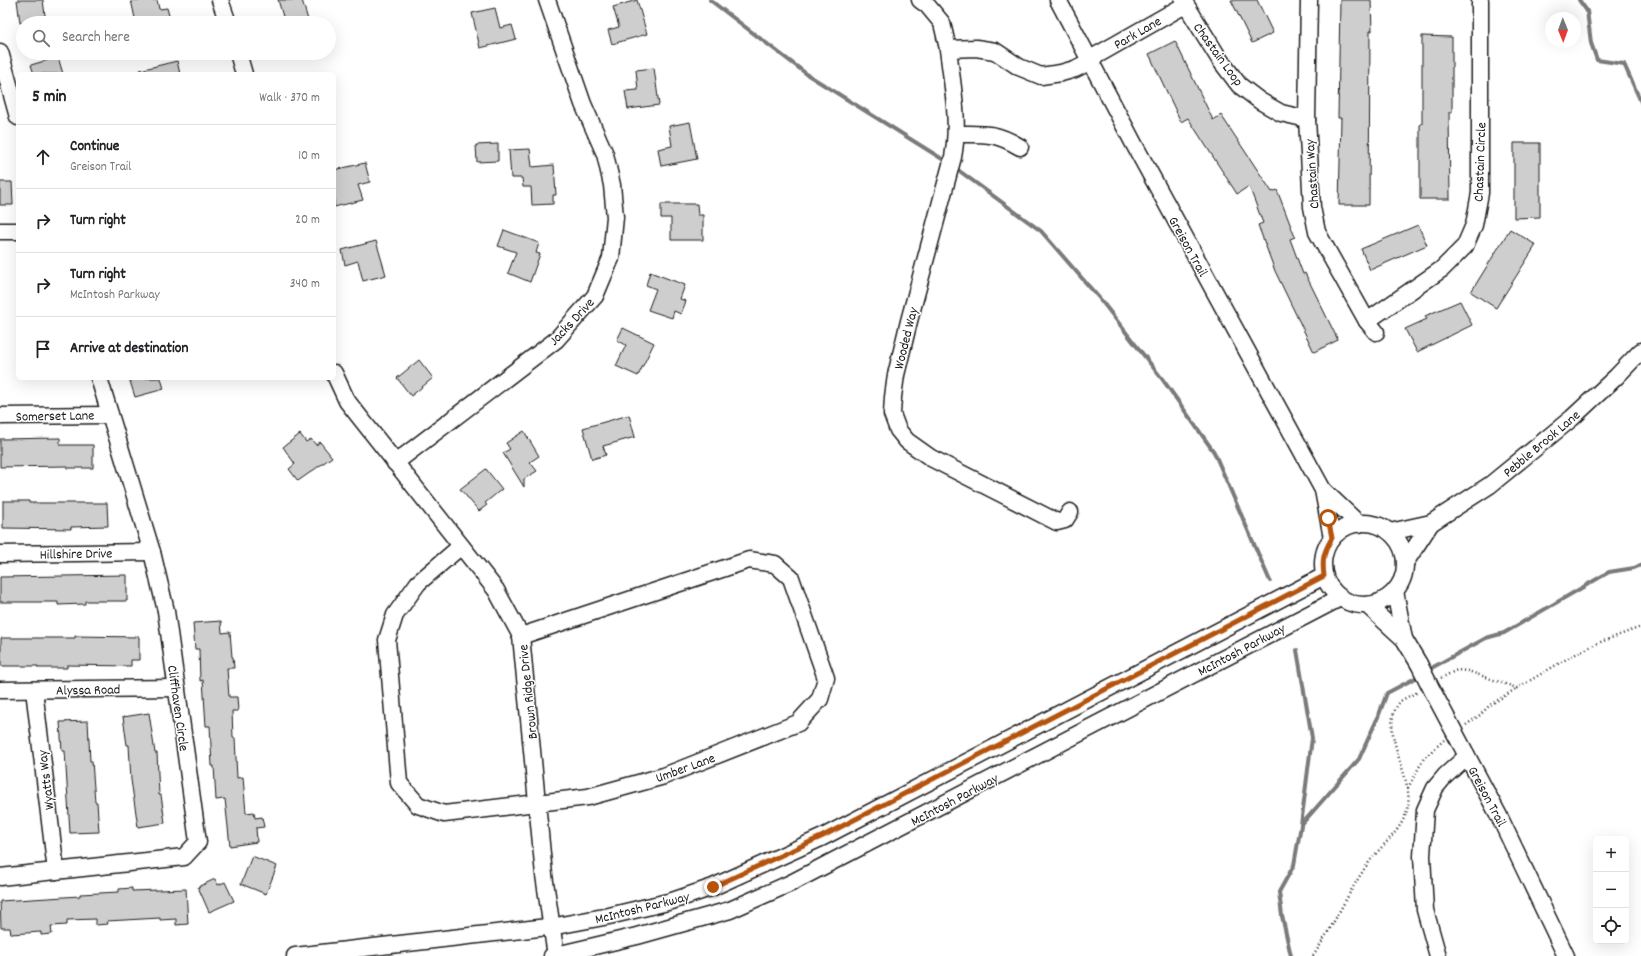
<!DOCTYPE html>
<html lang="en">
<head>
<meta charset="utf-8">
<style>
  body { margin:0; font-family:Dekko,sans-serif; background:#f6f6f6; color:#202124 }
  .controls { position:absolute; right:12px; bottom:12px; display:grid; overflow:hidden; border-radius:6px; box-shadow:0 4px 16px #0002 }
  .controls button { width:36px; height:36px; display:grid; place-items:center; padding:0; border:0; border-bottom:1px solid #e0e0e0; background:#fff; color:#202124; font:20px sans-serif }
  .compass { position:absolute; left:1545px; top:12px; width:36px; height:36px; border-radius:50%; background:#fff; box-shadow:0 4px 16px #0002; rotate:179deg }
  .stop { position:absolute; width:12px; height:12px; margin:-9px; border:3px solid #b45309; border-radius:50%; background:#fff }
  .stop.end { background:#b45309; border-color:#fff; box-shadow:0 1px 4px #0008 }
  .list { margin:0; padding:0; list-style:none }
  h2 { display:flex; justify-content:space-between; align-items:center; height:52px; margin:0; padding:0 16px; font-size:17px }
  h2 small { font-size:13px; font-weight:400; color:#757577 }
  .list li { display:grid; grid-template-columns:26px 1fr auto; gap:12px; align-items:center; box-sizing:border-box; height:64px; padding:0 16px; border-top:1px solid #e0e0e0 }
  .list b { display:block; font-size:15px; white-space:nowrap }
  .list p { margin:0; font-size:13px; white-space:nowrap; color:#757577 }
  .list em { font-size:13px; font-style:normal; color:#757577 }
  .icon { flex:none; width:22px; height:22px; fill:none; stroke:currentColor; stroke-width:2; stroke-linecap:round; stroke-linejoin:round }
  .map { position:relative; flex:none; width:1641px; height:956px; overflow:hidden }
  .search { position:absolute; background:#fff; box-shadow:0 4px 16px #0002; left:16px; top:16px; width:320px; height:44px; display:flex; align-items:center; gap:10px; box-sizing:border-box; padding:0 14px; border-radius:22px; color:#757577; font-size:15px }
  .panel { position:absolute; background:#fff; box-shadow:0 4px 16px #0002; left:16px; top:72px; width:320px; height:308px; border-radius:6px }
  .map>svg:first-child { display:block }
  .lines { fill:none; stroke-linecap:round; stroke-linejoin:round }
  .stream { stroke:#7a7a7a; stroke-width:4 }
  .building { fill:#cecece; stroke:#1c1c1c }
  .minor-casing { stroke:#1c1c1c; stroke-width:19 }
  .path { stroke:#1c1c1c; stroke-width:2.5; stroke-dasharray:1 3; stroke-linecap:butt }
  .minor { stroke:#fff; stroke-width:16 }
  .minor-bridge-casing { stroke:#1c1c1c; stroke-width:19; stroke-linecap:butt }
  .minor-bridge { stroke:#fff; stroke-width:16 }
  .route { stroke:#b45309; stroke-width:5 }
  .labels { text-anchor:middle; stroke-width:3; stroke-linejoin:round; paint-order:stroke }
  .street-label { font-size:14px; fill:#1c1c1c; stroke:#fff }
</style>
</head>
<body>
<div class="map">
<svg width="1641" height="956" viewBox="0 0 1641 956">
  <rect width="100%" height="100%" fill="#fff"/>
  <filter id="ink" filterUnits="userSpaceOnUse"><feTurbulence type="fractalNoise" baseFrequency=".025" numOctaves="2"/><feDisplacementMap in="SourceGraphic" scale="8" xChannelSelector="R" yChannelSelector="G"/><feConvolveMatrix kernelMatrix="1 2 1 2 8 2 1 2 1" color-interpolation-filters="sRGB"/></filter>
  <g filter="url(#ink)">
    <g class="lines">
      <!-- stream -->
      <g class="stream">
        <path d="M 710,0 L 808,75 L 947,162"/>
        <path d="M 1579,0 L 1587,11 L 1591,43 L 1597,60 L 1624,64 L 1641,102"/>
        <path d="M 954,167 L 1041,231 L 1100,299 L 1163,380 L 1214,452 L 1270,581"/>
        <path d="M 1426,671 L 1486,638 L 1504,633 L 1609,572 L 1634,568 L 1641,565"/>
        <path d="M 1301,825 L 1359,759 L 1378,717 L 1387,693 L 1421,675"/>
        <path d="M 1291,956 L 1282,916 L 1279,892 L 1294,865 L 1301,825 L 1312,738 L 1297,650"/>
      </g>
    </g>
    <!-- building -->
    <g class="building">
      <path d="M 17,0 L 43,0 L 46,23 L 20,23 Z"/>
      <path d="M 131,0 L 157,0 L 159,9 L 167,8 L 171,23 L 136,23 Z"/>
      <path d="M 278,0 L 302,0 L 309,23 L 285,23 Z"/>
      <path d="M 637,0 L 647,34 L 612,44 L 608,30 L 619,27 L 613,7 Z"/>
      <path d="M 1231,0 L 1257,0 L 1273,33 L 1252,43 Z"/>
      <path d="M 1340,0 L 1371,0 L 1372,31 L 1370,31 L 1369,205 L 1339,205 L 1341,118 L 1338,118 Z"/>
      <path d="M 495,8 L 500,28 L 512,25 L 516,39 L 480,48 L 472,13 Z"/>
      <path d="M 1422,36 L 1452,37 L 1452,112 L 1449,112 L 1450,199 L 1420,199 L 1420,124 L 1422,124 Z"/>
      <path d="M 1175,41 L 1213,120 L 1221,115 L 1272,192 L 1277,190 L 1295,237 L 1290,239 L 1303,274 L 1305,273 L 1338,340 L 1314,352 L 1275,271 L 1258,225 L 1263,223 L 1249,186 L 1237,194 L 1188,118 L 1181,122 L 1149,54 Z"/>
      <path d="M 58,57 L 63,74 L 34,74 L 31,65 Z"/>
      <path d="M 177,61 L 180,74 L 141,74 L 140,70 Z"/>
      <path d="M 654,68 L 659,105 L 628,109 L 625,91 L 638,90 L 636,70 Z"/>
      <path d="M 690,122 L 697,159 L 661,166 L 658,149 L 672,146 L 669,126 Z"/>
      <path d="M 1514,143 L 1540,143 L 1540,217 L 1514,218 Z"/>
      <path d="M 498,144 L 498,161 L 477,162 L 476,145 Z"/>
      <path d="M 530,149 L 532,167 L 554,165 L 556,195 L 553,195 L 553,204 L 532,205 L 531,187 L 523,187 L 522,178 L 511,178 L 509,150 Z"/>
      <path d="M 365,163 L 370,182 L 358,185 L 363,200 L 334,207 L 334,170 Z"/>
      <path d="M 0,182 L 12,182 L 13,205 L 0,205 Z"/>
      <path d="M 661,204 L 697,204 L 698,215 L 703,215 L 703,240 L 671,240 L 671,218 L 661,218 Z"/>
      <path d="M 1418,225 L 1427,245 L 1370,270 L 1361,249 Z"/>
      <path d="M 1510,229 L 1536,245 L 1496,308 L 1471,292 Z"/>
      <path d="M 504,230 L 539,243 L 536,253 L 540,254 L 530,282 L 508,273 L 516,252 L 498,246 Z"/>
      <path d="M 376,241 L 386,275 L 363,281 L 358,261 L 345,265 L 342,250 Z"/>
      <path d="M 650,272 L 685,285 L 680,299 L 686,301 L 681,314 L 674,311 L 672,318 L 648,310 L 656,289 L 646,285 Z"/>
      <path d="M 1460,301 L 1472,325 L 1417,352 L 1405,329 L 1427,319 L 1425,316 Z"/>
      <path d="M 623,328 L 654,343 L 638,376 L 616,366 L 626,345 L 617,340 Z"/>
      <path d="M 419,360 L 433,378 L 411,396 L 397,378 Z"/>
      <path d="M 129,378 L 161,378 L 164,389 L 135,397 Z"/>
      <path d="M 629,415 L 635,437 L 603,446 L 606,455 L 592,459 L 583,428 Z"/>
      <path d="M 524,431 L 539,456 L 530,462 L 537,471 L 524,479 L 524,487 L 503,453 L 510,449 L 506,443 Z"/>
      <path d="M 300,434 L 306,442 L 311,439 L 316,445 L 320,442 L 332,457 L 298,481 L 289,469 L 295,464 L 283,447 Z"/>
      <path d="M 60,438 L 60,445 L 93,445 L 93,468 L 67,468 L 67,466 L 0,467 L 0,439 Z"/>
      <path d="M 486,469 L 502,489 L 485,503 L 487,505 L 479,511 L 460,489 Z"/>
      <path d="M 3,501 L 29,501 L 29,503 L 107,503 L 108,526 L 71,527 L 71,529 L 3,528 Z"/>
      <path d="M 127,575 L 127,601 L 85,601 L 85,604 L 58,605 L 58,602 L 0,602 L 0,577 Z"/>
      <path d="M 221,621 L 222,633 L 230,632 L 232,657 L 233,657 L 234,668 L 227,668 L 229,697 L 237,697 L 238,711 L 232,711 L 233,738 L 235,738 L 237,778 L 243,777 L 246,813 L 254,812 L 255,818 L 262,817 L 264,827 L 256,828 L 257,842 L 230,846 L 225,799 L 216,800 L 214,766 L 212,766 L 210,726 L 206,726 L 203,680 L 200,681 L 199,649 L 195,649 L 193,623 Z"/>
      <path d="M 75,636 L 139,637 L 139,660 L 131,660 L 131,666 L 67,665 L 67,668 L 38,668 L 38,666 L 1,666 L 1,638 L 75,638 Z"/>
      <path d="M 149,713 L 155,753 L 157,753 L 159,795 L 161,795 L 165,823 L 138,827 L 131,780 L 129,745 L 127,745 L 123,717 Z"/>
      <path d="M 88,721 L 90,761 L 92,761 L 95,802 L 97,802 L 99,832 L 70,833 L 65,751 L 62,751 L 60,722 Z"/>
      <path d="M 252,856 L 277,866 L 266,894 L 241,884 Z"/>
      <path d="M 215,879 L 218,885 L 225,882 L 234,901 L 209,912 L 198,887 Z"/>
      <path d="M 132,888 L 132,891 L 186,889 L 188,924 L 176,925 L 176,919 L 160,920 L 160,918 L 107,921 L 108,924 L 96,925 L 96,919 L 67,920 L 67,925 L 51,926 L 52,934 L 41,935 L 41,932 L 11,934 L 10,928 L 1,928 L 0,901 L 80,896 L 80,894 L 119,892 L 119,889 Z"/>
    </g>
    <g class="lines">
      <defs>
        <g id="minor">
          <path d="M 220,0 L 228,23"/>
          <path d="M 920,0 L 927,5 L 942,23 L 948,49"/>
          <path d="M 1058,0 L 1135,146 L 1323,490 L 1332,538"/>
          <path d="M 1183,0 L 1220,60 L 1239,85 L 1260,101 L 1281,113 L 1307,119"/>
          <path d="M 1309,0 L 1307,119 L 1312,207 L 1317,232 L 1367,321 L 1376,332"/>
          <path d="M 0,52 L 18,117"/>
          <path d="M 238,53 L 244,74"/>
          <path d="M 957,134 C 985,134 995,132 1020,147"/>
          <path d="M 0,231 L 18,231"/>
          <path d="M 1367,321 L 1442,269 L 1465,246 L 1474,225 L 1480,193 L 1480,0"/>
          <path d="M 334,373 L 347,401 L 496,590 L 521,636 L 544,875 L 556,956"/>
          <path d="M 0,416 L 110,415"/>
          <path d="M 395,463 L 556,340 L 595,296 L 611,258 L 615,217 L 612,185 L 605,154 L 583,104 L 547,0"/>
          <path d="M 1323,490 L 1359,524"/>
          <path d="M 1070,512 L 1065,520 L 1057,522 L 931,458 L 907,441 L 898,430 L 892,414 L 893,397 L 896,375 L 909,321 L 953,157 C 960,121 952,84 948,49 L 976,48 L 995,51 L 1019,67 L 1041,76 L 1061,73 L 1075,69 L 1083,65 L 1090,59 L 1185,5"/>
          <circle cx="1364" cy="564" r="41"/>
          <path d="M 1390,532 L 1431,523 L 1490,485 L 1572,418 L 1616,377 L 1641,351"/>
          <path d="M 461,546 L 418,583 L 395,615 L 387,640 L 399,783 L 418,805 L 444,814 L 588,797 L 664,776 L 798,723 L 820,699 L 826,678 L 791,578 L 775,564 L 749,560 L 521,636"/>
          <path d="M 0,554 L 152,552"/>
          <path d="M 1405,563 L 1431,523"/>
          <path d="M 1395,591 L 1404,639"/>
          <path d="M 1367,605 L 1404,639 L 1419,664"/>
          <path d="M 0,690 L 177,688"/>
          <path d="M 34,690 L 56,871"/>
          <path d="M 1432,690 L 1499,816 L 1566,956"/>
          <path d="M 0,877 L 184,857 L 198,842 L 166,611 L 152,552 L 99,378"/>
          <path d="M 295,956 L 556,926 L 609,916 L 672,901 L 713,887 L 823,837 L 1324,576"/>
          <path d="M 552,956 L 637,936 L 730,910 L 791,883 L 1340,598"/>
          <path d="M 1438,956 L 1425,910 L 1422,856 L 1425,810 L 1435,788 L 1445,776 L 1467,756"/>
        </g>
      </defs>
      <!-- minor casing -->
      <use href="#minor" class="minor-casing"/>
      <!-- path -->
      <g class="path">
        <path d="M 1441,678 L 1457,670 L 1468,671 L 1517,688 L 1570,657 L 1598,643 L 1641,627"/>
        <path d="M 1466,725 L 1480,715 L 1490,705 L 1517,688"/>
        <path d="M 1408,788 L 1424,758 L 1444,740"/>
        <path d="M 1313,956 C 1333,927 1347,894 1367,865 C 1381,844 1404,831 1408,805 C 1413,776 1377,728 1400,702 C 1404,698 1412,695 1418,692"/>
      </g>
      <!-- minor -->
      <use href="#minor" class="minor"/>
      <defs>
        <path id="minor-bridge" d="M 1419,664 L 1432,690"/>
      </defs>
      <!-- minor-bridge casing -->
      <use href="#minor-bridge" class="minor-bridge-casing"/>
      <!-- minor-bridge -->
      <use href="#minor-bridge" class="minor-bridge"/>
    </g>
  </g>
  <g class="lines" filter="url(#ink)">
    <!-- route -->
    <path class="route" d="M 713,887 L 823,836 L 1324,576 C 1322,560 1323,553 1332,538 L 1328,518"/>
  </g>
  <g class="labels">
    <!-- street labels -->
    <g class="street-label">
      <text transform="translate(1137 32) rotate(-30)" y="5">Park Lane</text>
      <text transform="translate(1219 54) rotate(54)" y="5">Chastain Loop</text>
      <text transform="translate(1479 162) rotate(-88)" y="5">Chastain Circle</text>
      <text transform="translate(1311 174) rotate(-94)" y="5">Chastain Way</text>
      <text transform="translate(1189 246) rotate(61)" y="5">Greison Trail</text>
      <text transform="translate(571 321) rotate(-47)" y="5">Jacks Drive</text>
      <text transform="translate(905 338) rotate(-76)" y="5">Wooded Way</text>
      <text transform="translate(55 415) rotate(-1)" y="5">Somerset Lane</text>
      <text transform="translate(1541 443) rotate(-40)" y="5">Pebble Brook Lane</text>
      <text transform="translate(76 553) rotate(-1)" y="5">Hillshire Drive</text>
      <text transform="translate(1241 649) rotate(-28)" y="5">McIntosh Parkway</text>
      <text transform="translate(88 689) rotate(-1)" y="5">Alyssa Road</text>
      <text transform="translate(527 692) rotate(-96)" y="5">Brown Ridge Drive</text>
      <text transform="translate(179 708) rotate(82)" y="5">Cliffhaven Circle</text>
      <text transform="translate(685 767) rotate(-20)" y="5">Umber Lane</text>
      <text transform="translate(45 780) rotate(-97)" y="5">Wyatts Way</text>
      <text transform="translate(1488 796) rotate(62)" y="5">Greison Trail</text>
      <text transform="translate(954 799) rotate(-28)" y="5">McIntosh Parkway</text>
      <text transform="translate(642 907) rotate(-14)" y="5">McIntosh Parkway</text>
    </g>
  </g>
</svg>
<div class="controls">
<button>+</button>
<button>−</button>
<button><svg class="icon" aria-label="locate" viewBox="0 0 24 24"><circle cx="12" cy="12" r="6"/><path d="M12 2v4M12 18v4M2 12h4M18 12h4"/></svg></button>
</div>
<svg class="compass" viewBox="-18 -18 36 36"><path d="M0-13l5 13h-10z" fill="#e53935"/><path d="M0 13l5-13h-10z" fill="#757577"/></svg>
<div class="stop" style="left:1328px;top:518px"></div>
<div class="stop end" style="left:713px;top:887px"></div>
<div class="search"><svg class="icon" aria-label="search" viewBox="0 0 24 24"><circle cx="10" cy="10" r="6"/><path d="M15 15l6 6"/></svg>Search here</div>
<section class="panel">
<h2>5 min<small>Walk · 370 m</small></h2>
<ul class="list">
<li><svg class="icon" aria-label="ahead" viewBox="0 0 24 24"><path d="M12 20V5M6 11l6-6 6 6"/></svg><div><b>Continue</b><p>Greison Trail</p></div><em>10 m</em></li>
<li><svg class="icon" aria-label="right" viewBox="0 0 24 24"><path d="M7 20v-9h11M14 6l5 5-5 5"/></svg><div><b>Turn right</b></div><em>20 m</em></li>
<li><svg class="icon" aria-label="right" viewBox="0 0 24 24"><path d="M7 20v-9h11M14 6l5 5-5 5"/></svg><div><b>Turn right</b><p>McIntosh Parkway</p></div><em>340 m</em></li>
<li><svg class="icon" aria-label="arrive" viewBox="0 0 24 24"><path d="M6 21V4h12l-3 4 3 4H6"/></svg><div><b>Arrive at destination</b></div></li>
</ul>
</section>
</div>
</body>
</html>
